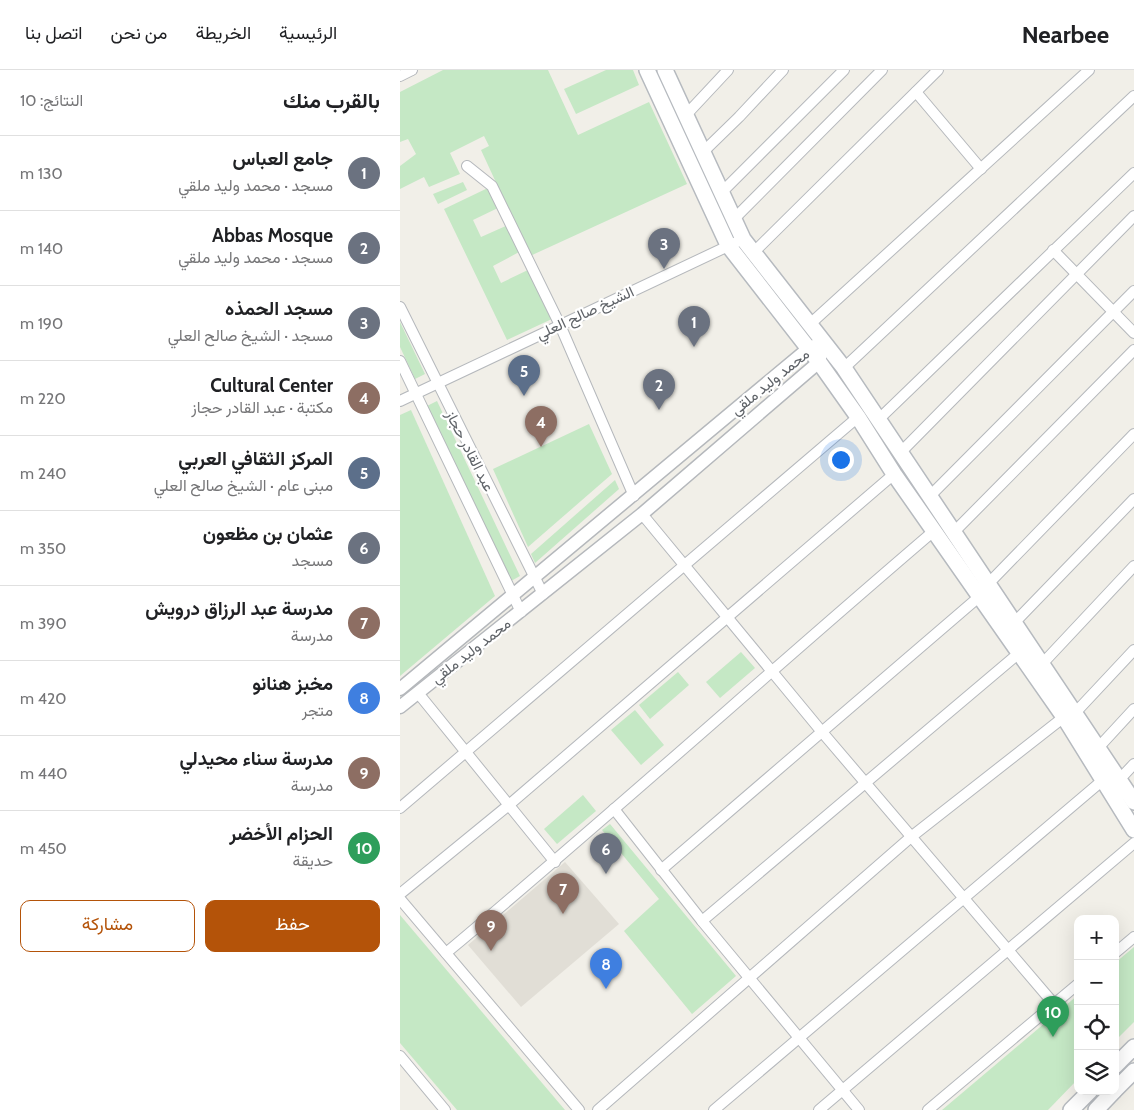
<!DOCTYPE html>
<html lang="ar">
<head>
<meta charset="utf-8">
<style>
  body { margin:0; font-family:Cabin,Vazirmatn,sans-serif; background:#f2f2f2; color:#202124; direction:rtl }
  .controls { position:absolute; right:15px; bottom:15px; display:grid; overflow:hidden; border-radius:10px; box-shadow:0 5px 20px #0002 }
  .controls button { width:45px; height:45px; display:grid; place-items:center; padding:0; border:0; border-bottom:1px solid #e0e0e0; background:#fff; color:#202124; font:25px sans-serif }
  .you { position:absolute; left:440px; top:389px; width:18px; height:18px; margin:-12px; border:4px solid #fff; border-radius:50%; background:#1a73e8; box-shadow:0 0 0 8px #1a73e833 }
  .badge { display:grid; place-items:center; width:32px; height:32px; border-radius:50%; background:#b45309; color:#fff; font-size:16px; font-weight:700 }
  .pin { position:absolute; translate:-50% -41px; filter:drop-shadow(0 1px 2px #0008) }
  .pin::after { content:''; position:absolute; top:26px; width:18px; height:15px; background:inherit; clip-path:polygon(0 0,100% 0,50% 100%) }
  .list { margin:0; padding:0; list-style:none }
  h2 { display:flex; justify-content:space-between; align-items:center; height:65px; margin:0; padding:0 20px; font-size:21px }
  h2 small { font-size:16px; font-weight:400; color:#757577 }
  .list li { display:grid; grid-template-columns:32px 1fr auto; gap:15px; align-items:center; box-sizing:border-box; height:75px; padding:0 20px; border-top:1px solid #e0e0e0 }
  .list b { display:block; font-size:19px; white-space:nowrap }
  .list p { margin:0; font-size:16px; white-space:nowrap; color:#757577 }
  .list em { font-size:16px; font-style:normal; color:#757577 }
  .actions { display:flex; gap:10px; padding:15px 20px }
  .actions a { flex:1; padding:11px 0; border:1px solid #b45309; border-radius:10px; text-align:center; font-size:18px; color:#b45309 }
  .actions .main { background:#b45309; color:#fff }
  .icon { flex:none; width:28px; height:28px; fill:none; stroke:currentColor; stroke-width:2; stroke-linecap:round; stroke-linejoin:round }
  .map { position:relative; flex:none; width:734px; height:1040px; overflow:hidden; direction:ltr }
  header { display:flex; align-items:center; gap:30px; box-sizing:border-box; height:70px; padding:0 25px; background:#fff; border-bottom:1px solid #e0e0e0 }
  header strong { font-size:24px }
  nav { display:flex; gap:28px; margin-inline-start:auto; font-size:18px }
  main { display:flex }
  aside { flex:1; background:#fff }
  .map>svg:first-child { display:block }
  .education { fill:#e1ded6 }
  .green { fill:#c5e8c5 }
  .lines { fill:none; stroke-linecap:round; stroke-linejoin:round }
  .minor-casing { stroke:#b5b8bc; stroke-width:12 }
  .tertiary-casing { stroke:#b5b8bc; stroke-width:15 }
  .secondary-casing { stroke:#b6babf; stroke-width:18 }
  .minor { stroke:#fff; stroke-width:10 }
  .tertiary { stroke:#fff; stroke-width:12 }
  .secondary { stroke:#fff; stroke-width:15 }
  .labels { text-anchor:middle; stroke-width:4.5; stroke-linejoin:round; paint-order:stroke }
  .street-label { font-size:15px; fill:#5f6368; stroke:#fff }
</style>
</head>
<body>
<header>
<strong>Nearbee</strong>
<nav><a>الرئيسية</a><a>الخريطة</a><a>من نحن</a><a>اتصل بنا</a></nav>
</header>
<main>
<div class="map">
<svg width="734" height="1040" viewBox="0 0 734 1040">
  <rect width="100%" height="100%" fill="#f1efe8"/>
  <!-- education -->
  <path class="education" d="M 165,792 L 219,854 L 121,937 L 68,875 Z"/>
  <!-- green -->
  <g class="green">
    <path d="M 43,0 L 148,0 L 178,65 L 249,32 L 287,114 L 130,186 L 81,80 L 89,76 L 84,66 L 50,83 L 60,104 L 29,117 L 24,107 L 0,119 L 0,96 L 16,84 L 8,69 L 0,72 L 0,22 Z"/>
    <path d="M 206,0 L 233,0 L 239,15 L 176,44 L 164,19 Z"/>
    <path d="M 63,112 L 67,120 L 38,134 L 33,124 Z"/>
    <path d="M 92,116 L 100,137 L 73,150 L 81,167 L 108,155 L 121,181 L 93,196 L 101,213 L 130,199 L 154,248 L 107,270 L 44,139 Z"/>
    <path d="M 0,252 L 25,304 L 15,309 L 0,277 Z"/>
    <path d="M 37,331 L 120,506 L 111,511 L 27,336 Z"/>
    <path d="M 11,340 L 95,526 L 0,606 L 0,345 Z"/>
    <path d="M 189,354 L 212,404 L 128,477 L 93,399 Z"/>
    <path d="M 215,410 L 219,419 L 135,493 L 131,484 Z"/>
    <path d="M 341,582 L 355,598 L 320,628 L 306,612 Z"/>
    <path d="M 278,602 L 289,615 L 250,649 L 239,635 Z"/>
    <path d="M 235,640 L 264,675 L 241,695 L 211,660 Z"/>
    <path d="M 183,725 L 196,741 L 157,774 L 144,759 Z"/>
    <path d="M 210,754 L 336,906 L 292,944 L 224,861 L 259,829 L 202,760 Z"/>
    <path d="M 0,845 L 165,1040 L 57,1040 L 0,973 Z"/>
    <path d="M 734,877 L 734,952 L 715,971 L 715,893 Z"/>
    <path d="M 678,925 L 678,1009 L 648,1040 L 542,1040 Z"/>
  </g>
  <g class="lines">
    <defs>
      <g id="minor">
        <path d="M 0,6 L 12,0"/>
        <path d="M 516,22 L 581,99"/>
        <path d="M 285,46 L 328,0"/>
        <path d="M 302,83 L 339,47 L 383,0"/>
        <path d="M 67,96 L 92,116 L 160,255 L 234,426"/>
        <path d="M 321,123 L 444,0"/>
        <path d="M 333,150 L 482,0"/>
        <path d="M 653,180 L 734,263"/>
        <path d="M 353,183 L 538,0"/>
        <path d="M 0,237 L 143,524"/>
        <path d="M 409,255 L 689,0"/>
        <path d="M 0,291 L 121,542"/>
        <path d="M 444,298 L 734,26"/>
        <path d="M 0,331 L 343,169"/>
        <path d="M 478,350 L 734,103"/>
        <path d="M 500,383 L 734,146"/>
        <path d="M 529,427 L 734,221"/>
        <path d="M 242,444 L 422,662 L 654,934"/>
        <path d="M 554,462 L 734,280"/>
        <path d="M 588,514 L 734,364"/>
        <path d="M 615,552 L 734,429"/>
        <path d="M 643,593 L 734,496"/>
        <path d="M 18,623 L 155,792"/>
        <path d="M 698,678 L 734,639"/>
        <path d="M 719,710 L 734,694"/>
        <path d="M 0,738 L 458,347"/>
        <path d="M 214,739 L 302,851 L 459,1040"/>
        <path d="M 261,800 L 580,526"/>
        <path d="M 0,824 L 110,734 L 494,404"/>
        <path d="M 0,829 L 179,1040"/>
        <path d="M 302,851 L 619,583"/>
        <path d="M 46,883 C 211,745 371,600 535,460"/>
        <path d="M 715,883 L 734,867"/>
        <path d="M 0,986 L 45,1040"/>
        <path d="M 198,1040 L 511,767 L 664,647 L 675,643 L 734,580"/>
        <path d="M 314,1040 L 703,710"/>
        <path d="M 419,1040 L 734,773"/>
        <path d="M 528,1040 L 678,914"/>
      </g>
      <g id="tertiary">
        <path d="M 0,619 L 409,278 L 424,272"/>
        <path d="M 0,637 L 242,444 L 419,292 L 421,283"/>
      </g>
      <g id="secondary">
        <path d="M 247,0 L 328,175 L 419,292 L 458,347 L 494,404 L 664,647 L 734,760"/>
        <path d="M 265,0 L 343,169 L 444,298 L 734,732"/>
        <path d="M 715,996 L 734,977"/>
        <path d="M 715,1020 L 734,1001"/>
        <path d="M 671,1040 L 690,1021"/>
        <path d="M 696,1040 L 714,1021"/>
      </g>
    </defs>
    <!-- minor casing -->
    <use href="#minor" class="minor-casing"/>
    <!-- tertiary casing -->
    <use href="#tertiary" class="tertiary-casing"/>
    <!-- secondary casing -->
    <use href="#secondary" class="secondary-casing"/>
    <!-- minor -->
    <use href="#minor" class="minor"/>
    <!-- tertiary -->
    <use href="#tertiary" class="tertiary"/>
    <!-- secondary -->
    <use href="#secondary" class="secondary"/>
  </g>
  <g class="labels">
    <!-- street labels -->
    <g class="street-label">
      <text transform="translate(185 243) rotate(-25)" y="5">الشيخ صالح العلي</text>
      <text transform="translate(370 312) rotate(-39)" y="5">محمد وليد ملقي</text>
      <text transform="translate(70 381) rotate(63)" y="5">عبد القادر حجاز</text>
      <text transform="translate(71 581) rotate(-38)" y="5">محمد وليد ملقي</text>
    </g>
  </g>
</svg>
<div class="controls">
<button>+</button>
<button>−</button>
<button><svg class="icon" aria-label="locate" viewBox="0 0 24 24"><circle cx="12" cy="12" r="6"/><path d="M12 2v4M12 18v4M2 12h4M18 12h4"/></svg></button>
<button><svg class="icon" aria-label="layers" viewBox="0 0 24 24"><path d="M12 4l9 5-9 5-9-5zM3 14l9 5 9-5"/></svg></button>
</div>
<div class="you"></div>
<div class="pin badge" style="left:294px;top:277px;background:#6b7280">1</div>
<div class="pin badge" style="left:259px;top:340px;background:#6b7280">2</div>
<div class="pin badge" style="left:264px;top:199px;background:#6b7280">3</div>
<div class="pin badge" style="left:141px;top:377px;background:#8d6e63">4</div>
<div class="pin badge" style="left:124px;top:326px;background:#5c6f8a">5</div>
<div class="pin badge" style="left:206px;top:804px;background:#6b7280">6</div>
<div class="pin badge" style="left:163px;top:844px;background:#8d6e63">7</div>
<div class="pin badge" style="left:206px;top:919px;background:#3f7fe0">8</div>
<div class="pin badge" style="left:91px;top:881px;background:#8d6e63">9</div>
<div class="pin badge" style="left:653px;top:967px;background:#2e9e5b">10</div>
</div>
<aside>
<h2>بالقرب منك<small>النتائج: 10</small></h2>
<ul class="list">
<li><span class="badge" style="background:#6b7280">1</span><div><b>جامع العباس</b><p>مسجد · محمد وليد ملقي</p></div><em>130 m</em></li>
<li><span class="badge" style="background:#6b7280">2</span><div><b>Abbas Mosque</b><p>مسجد · محمد وليد ملقي</p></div><em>140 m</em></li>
<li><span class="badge" style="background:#6b7280">3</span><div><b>مسجد الحمذه</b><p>مسجد · الشيخ صالح العلي</p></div><em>190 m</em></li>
<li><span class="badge" style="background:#8d6e63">4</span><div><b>Cultural Center</b><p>مكتبة · عبد القادر حجاز</p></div><em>220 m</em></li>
<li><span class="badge" style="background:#5c6f8a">5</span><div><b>المركز الثقافي العربي</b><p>مبنى عام · الشيخ صالح العلي</p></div><em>240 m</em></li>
<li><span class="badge" style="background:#6b7280">6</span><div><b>عثمان بن مظعون</b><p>مسجد</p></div><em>350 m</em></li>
<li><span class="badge" style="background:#8d6e63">7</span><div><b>مدرسة عبد الرزاق درويش</b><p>مدرسة</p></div><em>390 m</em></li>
<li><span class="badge" style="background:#3f7fe0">8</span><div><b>مخبز هنانو</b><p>متجر</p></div><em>420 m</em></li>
<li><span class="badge" style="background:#8d6e63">9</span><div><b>مدرسة سناء محيدلي</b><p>مدرسة</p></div><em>440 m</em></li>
<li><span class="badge" style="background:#2e9e5b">10</span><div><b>الحزام الأخضر</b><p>حديقة</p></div><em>450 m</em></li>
</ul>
<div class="actions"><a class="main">حفظ</a><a>مشاركة</a></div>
</aside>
</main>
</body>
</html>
